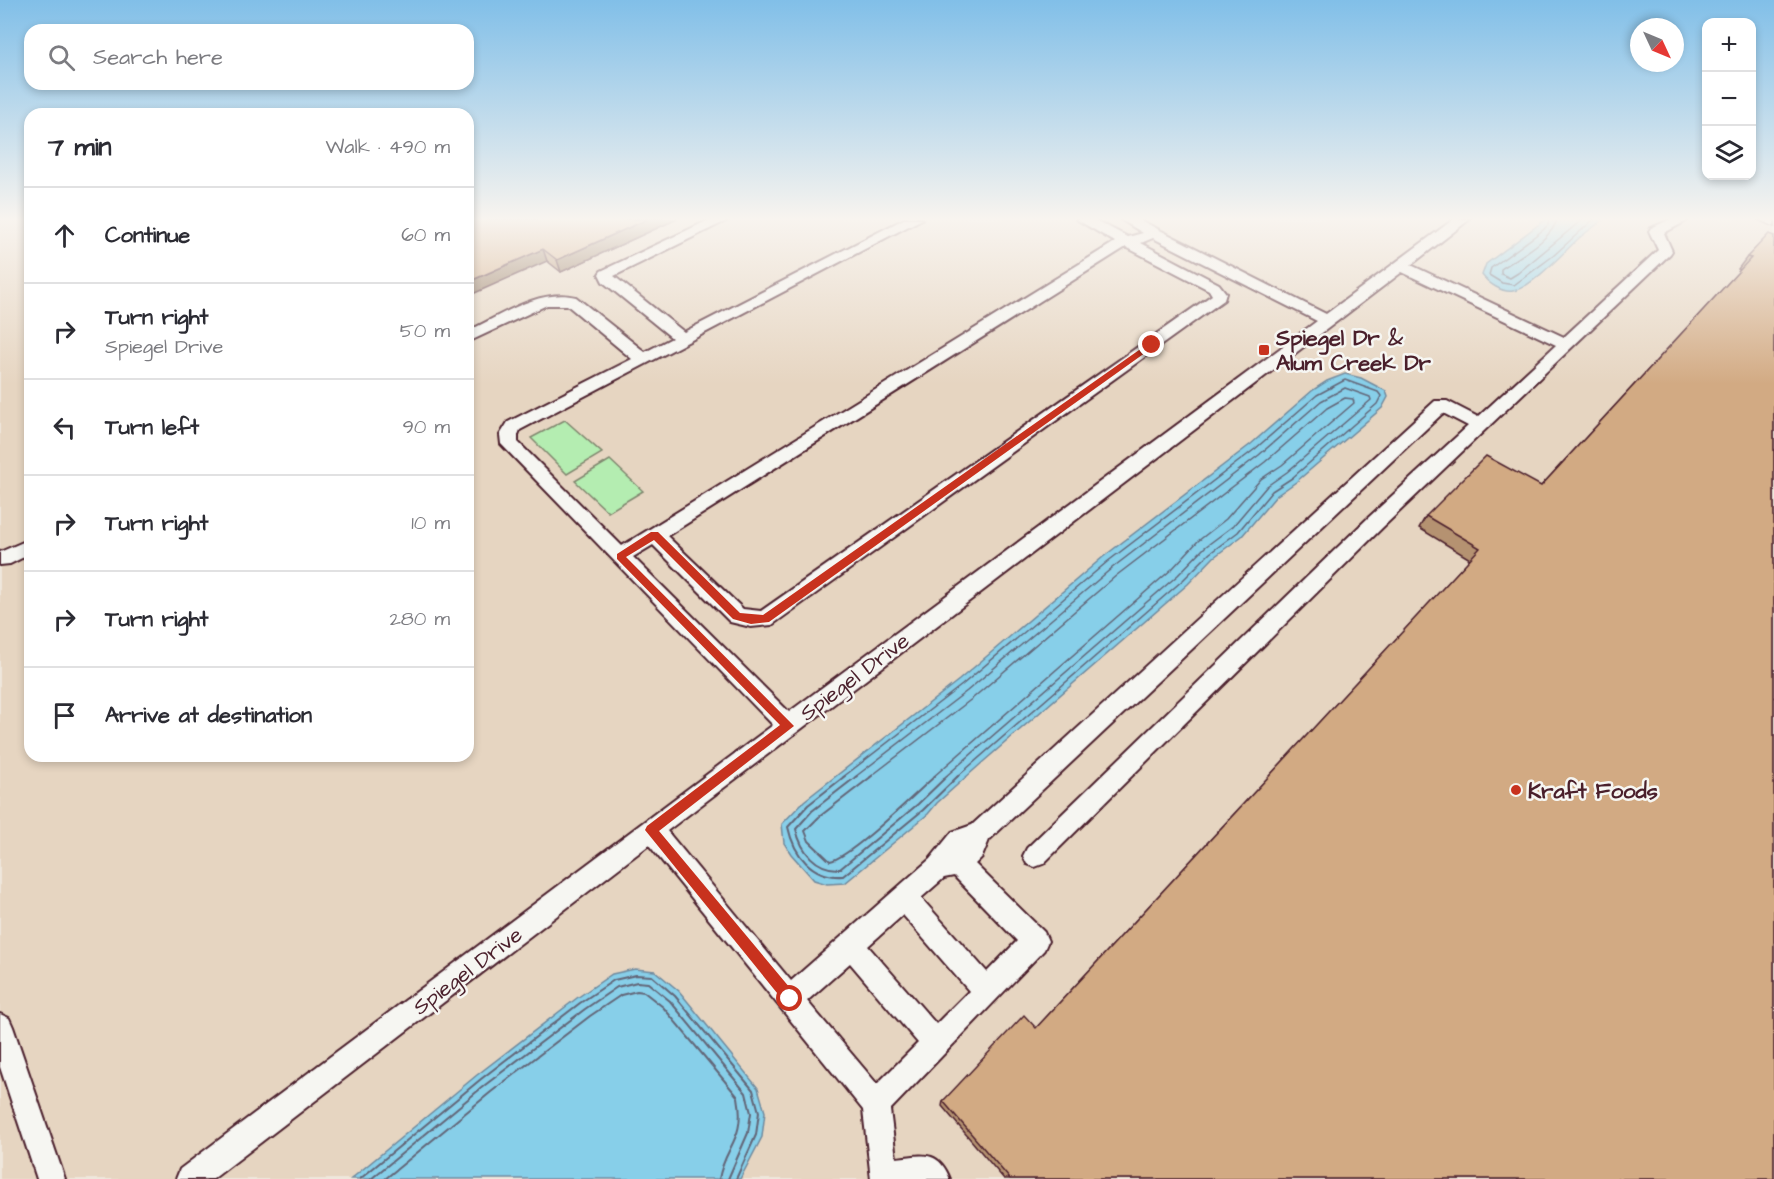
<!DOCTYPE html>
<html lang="en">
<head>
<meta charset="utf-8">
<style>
  body { margin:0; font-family:"Architects Daughter",sans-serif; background:#f2f2f3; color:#2b2b33 }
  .controls { position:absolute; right:18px; top:18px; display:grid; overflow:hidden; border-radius:12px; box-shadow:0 3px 9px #0003 }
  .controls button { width:54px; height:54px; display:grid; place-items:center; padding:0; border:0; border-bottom:2px solid #e1e1e2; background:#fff; color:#2b2b33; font:30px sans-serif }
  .compass { position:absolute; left:1630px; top:18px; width:54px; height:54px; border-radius:50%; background:#fff; box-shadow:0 3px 9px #0003; rotate:134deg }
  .stop { position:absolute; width:18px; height:18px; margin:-14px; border:4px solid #c8321e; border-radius:50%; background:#fff }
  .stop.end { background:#c8321e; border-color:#fff; box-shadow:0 2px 6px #0008 }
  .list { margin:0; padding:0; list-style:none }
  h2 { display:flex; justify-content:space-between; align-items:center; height:78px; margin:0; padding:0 24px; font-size:26px }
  h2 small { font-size:20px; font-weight:400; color:#7c7c81 }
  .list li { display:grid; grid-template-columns:39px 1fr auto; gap:18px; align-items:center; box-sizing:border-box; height:96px; padding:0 24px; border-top:2px solid #e1e1e2 }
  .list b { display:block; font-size:22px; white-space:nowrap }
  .list p { margin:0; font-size:20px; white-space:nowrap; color:#7c7c81 }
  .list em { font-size:20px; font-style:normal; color:#7c7c81 }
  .icon { flex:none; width:33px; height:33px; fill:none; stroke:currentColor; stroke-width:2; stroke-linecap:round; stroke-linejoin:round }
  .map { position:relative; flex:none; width:1774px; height:1179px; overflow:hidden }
  .search { position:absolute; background:#fff; box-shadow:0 3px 9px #0003; left:24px; top:24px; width:450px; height:66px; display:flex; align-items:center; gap:15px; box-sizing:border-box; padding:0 21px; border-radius:18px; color:#7c7c81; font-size:22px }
  .panel { position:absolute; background:#fff; box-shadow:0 3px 9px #0003; left:24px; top:108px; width:450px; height:654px; border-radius:18px }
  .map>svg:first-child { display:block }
  .built { fill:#e6d5c1 }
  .green { fill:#b4edb1; stroke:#7f866e; stroke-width:1.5 }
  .water { fill:#87cfe9; stroke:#6f899d; stroke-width:1.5 }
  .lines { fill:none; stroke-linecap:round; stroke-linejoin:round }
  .shore-far1 { stroke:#626577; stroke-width:1.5 }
  .shore { stroke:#626577; stroke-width:2 }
  .minor-casing { stroke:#4a1f2b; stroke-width:4 }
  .minor { fill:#f6f6f2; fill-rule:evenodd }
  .wall { fill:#b59271; stroke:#4a1f2b; stroke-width:1.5 }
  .shaded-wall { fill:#93775c; stroke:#4a1f2b; stroke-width:1.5 }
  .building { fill:#d2aa83; stroke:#4a1f2b; stroke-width:1.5 }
  .route { fill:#c8321e }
  .poi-dot { fill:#c8321e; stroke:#f6f6f2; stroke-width:2 }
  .labels { text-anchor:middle; stroke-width:5; stroke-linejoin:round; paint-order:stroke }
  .poi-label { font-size:22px; font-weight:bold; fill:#4a1f2b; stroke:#f6f6f2; text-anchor:start }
  .street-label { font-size:22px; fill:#4a1f2b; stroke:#f6f6f2 }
</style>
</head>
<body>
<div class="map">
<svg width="1774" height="1179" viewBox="0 0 1774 1179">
  <rect width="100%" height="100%" fill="#efe7dc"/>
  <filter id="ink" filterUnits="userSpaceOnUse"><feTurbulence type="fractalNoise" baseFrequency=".0167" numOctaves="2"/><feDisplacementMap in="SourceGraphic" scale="12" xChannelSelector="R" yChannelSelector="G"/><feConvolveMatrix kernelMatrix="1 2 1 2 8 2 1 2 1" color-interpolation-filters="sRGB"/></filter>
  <g filter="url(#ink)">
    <!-- built -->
    <path class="built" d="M 0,219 L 30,219 L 30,756 L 468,756 L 468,219 L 1774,219 L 1774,1179 L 0,1179 Z"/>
    <!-- green -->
    <g class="green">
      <path d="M 565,420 L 602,453 L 567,474 L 531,438 Z"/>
      <path d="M 610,460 L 643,491 L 608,512 L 575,481 Z"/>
    </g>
    <!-- water -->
    <g class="water">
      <path d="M 1546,219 L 1604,219 C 1596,226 1586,232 1578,239 C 1564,252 1531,288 1513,291 C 1502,293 1488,283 1482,275 L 1486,264 Z"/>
      <path d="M 1345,374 L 1361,378 L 1386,391 L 1388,397 L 1382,408 L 1296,482 L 1276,496 L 1242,536 L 1214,557 L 1188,584 L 984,761 L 937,803 L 928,814 L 845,883 L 827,884 L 814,880 L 791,854 L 784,843 L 782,824 L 804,801 L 959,680 L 1103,557 L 1251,444 L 1313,390 L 1327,381 Z"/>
      <path d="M 635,969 L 655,971 L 679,991 L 758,1088 L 765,1112 L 762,1137 L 740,1179 L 351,1179 L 477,1075 L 577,998 L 612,974 Z"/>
    </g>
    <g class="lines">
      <!-- shore-far1 -->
      <g class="shore-far1">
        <path d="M 1549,219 L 1548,225 L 1543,230 L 1491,268 L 1489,275 L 1502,283 L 1514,285 L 1553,256 L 1594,219"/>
        <path d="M 1557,219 C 1553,239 1518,257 1501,269 L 1501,274 L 1510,278 L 1518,273 L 1583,219"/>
        <path d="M 843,777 L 962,685 L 1107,562 L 1255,449 L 1317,395 L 1345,380 L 1378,392 L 1381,396 L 1377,404 L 1292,478 L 1272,491 L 1238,532 L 1210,553 L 1183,580 L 957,777"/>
        <path d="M 855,777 L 967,691 L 1112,568 L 1259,455 L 1321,401 L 1345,388 L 1370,397 L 1371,400 L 1287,472 L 1267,486 L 1233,526 L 1205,547 L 1178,575 L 945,777"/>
        <path d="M 870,777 L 973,698 L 1117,575 L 1265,462 L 1327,408 L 1345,398 L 1353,399 L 1354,403 L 1282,465 L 1261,479 L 1226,519 L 1198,541 L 1172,569 L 933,777"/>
      </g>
      <!-- shore -->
      <g class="shore">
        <path d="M 845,776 L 808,805 L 788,827 C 794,855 812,878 843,876 L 923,810 L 958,776"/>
        <path d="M 857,776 L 812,811 L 796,829 C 801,851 816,870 840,869 L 918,804 L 947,776"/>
        <path d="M 872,776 L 819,817 L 805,831 L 809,841 L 830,861 C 850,858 916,793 935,776"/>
        <path d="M 360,1179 L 481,1079 L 580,1003 L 614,980 L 636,975 L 652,976 L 675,996 L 753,1090 L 759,1112 L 756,1135 L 736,1179"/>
        <path d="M 371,1179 L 485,1085 L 585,1009 L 617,987 L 637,982 L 648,983 L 670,1001 L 746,1093 L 751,1113 L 748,1133 L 728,1179"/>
        <path d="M 385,1179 L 491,1092 L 590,1016 L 621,995 L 637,991 L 644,992 L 663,1007 L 738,1097 C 746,1140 725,1145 719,1179"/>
      </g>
      <defs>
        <g id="minor">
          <path d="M 711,219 L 730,219 L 614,276 L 684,332 L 904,219 L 922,219 L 520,430 L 518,435 L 518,442 L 622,546 L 1115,242 L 1076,219 L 1093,219 L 1128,237 L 1143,233 L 1120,219 L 1138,219 L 1326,314 L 1454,219 L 1470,219 L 1411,265 L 1564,337 L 1658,250 L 1649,231 L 1651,228 L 1671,219 L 1690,219 L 1664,233 L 1672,251 L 1670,254 L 1383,527 L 1043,864 L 1035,867 L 1027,864 L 1023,856 L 1027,848 L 1369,517 L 1468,426 L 1443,413 L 989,840 L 982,857 L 975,864 L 1044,932 L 1048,941 L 1044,950 L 890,1110 L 896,1158 C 923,1155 938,1149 950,1179 L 871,1179 L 863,1110 L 649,845 L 213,1179 L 176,1179 L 180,1169 L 773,725 L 501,444 L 500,435 L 508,422 L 632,359 L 567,305 L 547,305 L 468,342 L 468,331 C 500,316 540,288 576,297 L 645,352 L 672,338 L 603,282 L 599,274 L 601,271 ZM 1153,238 L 1317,321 L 789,712 L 633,557 L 653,545 L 730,622 L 751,627 L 772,625 L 1224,300 L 1226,293 L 1219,284 L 1141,243 ZM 1126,247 L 1209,290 L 1212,295 L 761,611 L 743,609 L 667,536 ZM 1402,272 L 1556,345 L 1478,417 L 1447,401 L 1435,401 L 972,825 L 952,832 L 930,859 L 791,981 L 667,831 ZM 954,876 L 1017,941 L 987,972 L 921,898 L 944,878 ZM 903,915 L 969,991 L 936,1024 L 868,946 ZM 850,963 L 918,1043 L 877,1084 L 807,1001 Z"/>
          <path d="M 1758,219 L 1774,219 L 1774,226 Z"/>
          <path d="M 30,539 L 30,554 L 10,564 L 0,565 L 0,552 Z"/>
          <path d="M 0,1014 L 9,1018 L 13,1027 L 65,1179 L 37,1179 L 0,1067 Z"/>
        </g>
      </defs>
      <!-- minor casing -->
      <use href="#minor" class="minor-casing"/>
      <!-- minor -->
      <use href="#minor" class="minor"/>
    </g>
    <!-- wall -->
    <g class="wall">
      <path d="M 468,219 L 677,219 L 561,272 L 547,261 Z"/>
      <path d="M 1774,236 L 1774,1179 L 1004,1179 L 942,1106 L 943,1101 L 1036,1028 L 1470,559 L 1419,528 L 1426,516 L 1541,486 L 1740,270 L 1738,269 L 1747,257 Z"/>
    </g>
    <!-- shaded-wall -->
    <g class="shaded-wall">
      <path d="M 648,219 L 677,219 L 561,272 L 557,260 Z"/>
      <path d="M 543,249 L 547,261 L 468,296 L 468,282 Z"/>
    </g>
    <!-- building -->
    <g class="building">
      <path d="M 468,219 L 648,219 L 557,260 L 543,249 L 468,282 Z"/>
      <path d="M 1769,234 L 1774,236 L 1774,1179 L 1010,1179 L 943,1101 L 1024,1015 L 1036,1028 L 1480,548 L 1426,516 L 1486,456 L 1541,486 L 1751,258 L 1747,257 Z"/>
    </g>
  </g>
  <!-- sky -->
  <linearGradient id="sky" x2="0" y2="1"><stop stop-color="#81bfe8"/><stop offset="0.57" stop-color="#f8f4ef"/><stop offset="1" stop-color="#f8f4ef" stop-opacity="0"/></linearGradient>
  <rect width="1774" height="384" fill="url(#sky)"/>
  <!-- route -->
  <path class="route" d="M 1149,343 L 1156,345 L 769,622 L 751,624 L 733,619 L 654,540 L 626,557 L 794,726 L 659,831 L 795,994 L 797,999 L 795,1004 L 790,1005 L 786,1004 L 645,830 L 647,826 L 780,725 L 617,559 L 617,554 L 651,532 L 658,532 L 740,613 L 763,615 Z"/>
  <!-- markers -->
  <g class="poi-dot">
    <rect x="1258" y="344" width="12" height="12" rx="3"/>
    <circle cx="1516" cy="790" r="6"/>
  </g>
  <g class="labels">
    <!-- poi labels -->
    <g class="poi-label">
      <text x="1276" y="345">Spiegel Dr &amp;<tspan x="1276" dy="25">Alum Creek Dr</tspan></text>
      <text x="1528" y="798">Kraft Foods</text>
    </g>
    <!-- street labels -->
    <g class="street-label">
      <text transform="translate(854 676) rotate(-37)" y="8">Spiegel Drive</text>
      <text transform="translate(467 970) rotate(-37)" y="8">Spiegel Drive</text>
    </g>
  </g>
</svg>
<div class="controls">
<button>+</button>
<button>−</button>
<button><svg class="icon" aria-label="layers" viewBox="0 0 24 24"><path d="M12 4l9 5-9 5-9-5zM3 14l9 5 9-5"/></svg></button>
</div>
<svg class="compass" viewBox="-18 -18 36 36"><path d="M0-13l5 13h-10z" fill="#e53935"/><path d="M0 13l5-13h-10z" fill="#7c7c81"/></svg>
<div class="stop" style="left:790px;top:999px"></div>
<div class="stop end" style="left:1152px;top:345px"></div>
<div class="search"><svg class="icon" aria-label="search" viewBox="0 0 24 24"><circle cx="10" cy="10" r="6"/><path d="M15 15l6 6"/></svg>Search here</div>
<section class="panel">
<h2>7 min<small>Walk · 490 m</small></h2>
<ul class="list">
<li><svg class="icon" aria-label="ahead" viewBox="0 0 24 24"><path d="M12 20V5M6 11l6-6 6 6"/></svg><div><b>Continue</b></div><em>60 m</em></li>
<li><svg class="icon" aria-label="right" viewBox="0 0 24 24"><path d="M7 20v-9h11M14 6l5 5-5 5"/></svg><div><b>Turn right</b><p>Spiegel Drive</p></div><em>50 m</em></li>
<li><svg class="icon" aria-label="left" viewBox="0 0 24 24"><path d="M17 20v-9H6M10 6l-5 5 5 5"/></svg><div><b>Turn left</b></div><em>90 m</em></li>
<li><svg class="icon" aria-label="right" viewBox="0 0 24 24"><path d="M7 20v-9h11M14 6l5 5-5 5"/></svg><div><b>Turn right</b></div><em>10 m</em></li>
<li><svg class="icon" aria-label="right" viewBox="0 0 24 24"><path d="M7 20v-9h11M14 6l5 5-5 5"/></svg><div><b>Turn right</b></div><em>280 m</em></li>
<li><svg class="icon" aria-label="arrive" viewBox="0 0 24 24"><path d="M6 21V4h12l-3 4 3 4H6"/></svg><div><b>Arrive at destination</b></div></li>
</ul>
</section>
</div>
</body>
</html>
